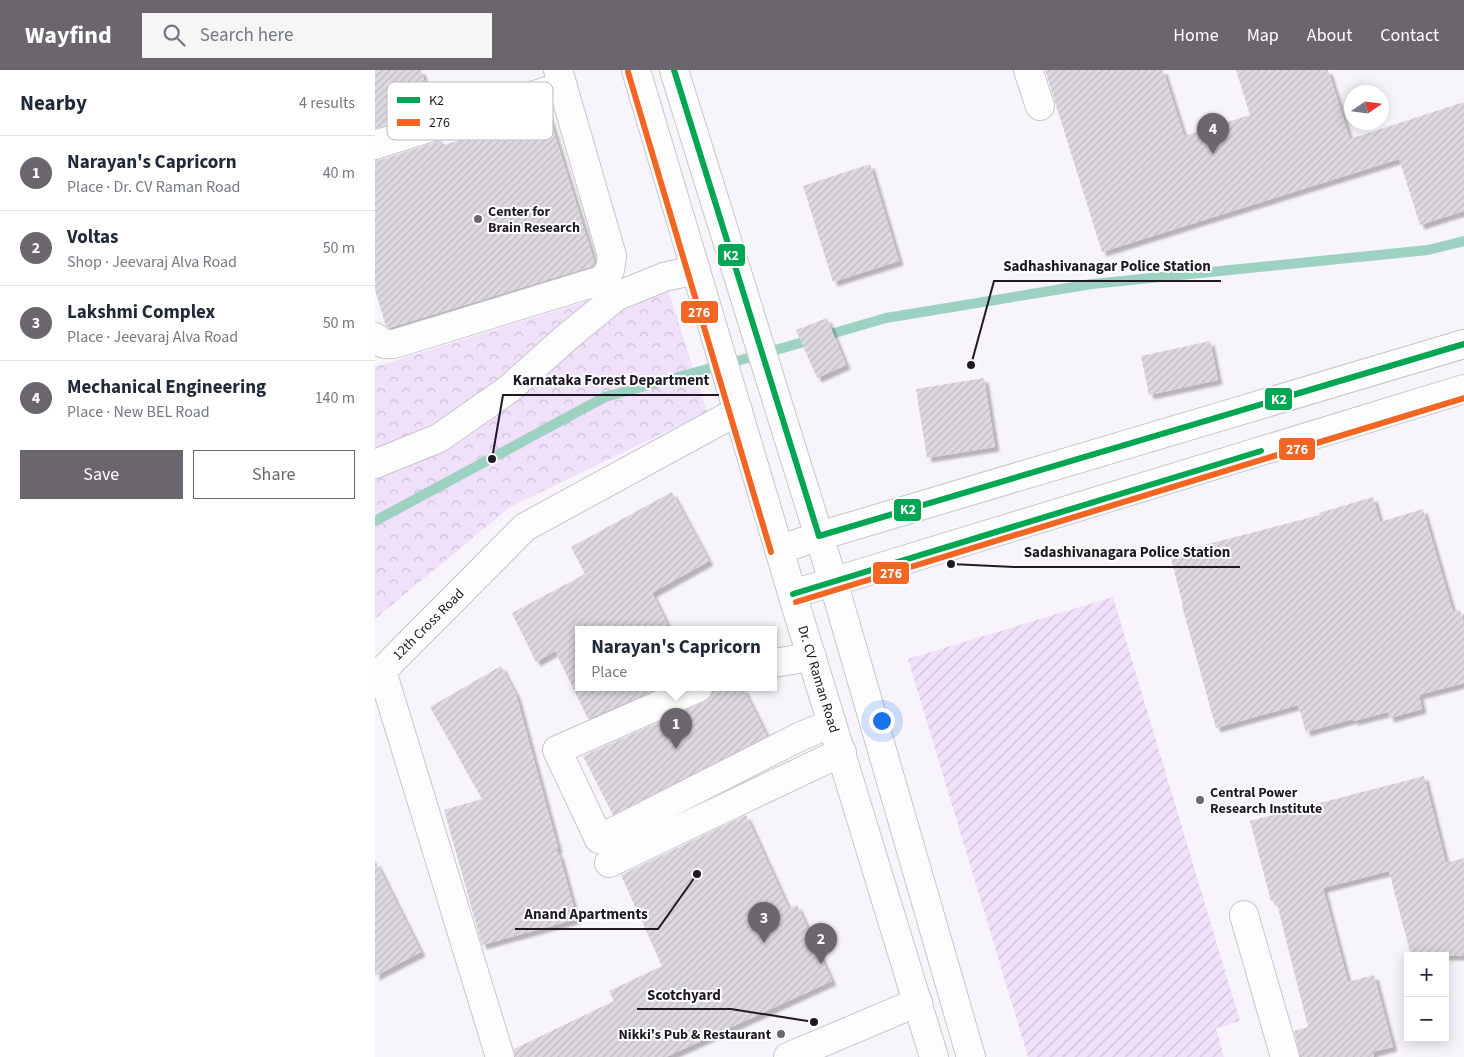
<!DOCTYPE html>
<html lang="en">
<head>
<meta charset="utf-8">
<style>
  body { margin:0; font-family:"Source Sans 3",sans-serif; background:#f6f6f7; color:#1f2937 }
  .controls { position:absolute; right:15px; bottom:15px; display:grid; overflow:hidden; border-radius:0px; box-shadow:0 2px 12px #0003 }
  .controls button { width:45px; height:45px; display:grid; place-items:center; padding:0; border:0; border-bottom:1px solid #e0e1e3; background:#fff; color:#1f2937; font:25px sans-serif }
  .compass { position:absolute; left:969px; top:15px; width:45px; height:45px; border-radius:50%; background:#fff; box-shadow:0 2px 12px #0003; rotate:77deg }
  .you { position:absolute; left:506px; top:650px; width:18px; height:18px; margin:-12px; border:4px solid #fff; border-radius:50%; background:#1a73e8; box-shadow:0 0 0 8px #1a73e833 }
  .badge { display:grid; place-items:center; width:32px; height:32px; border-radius:50%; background:#6b666e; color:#fff; font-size:16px; font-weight:700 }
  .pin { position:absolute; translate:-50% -41px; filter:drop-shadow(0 1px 2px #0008) }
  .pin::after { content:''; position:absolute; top:26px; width:18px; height:15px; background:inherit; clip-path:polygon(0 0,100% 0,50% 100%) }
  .popup { position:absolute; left:200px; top:556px; width:202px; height:65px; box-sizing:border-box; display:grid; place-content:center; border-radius:0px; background:#fff; filter:drop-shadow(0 1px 4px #0005); font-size:16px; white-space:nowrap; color:#747a83 }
  .popup b { font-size:19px; color:#1f2937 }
  .popup::after { content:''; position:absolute; left:50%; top:100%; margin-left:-10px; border:10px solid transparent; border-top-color:#fff }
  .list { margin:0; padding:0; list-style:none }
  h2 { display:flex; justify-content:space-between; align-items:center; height:65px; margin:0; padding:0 20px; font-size:21px }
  h2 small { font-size:16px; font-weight:400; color:#747a83 }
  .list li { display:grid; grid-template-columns:32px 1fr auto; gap:15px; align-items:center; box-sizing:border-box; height:75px; padding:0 20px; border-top:1px solid #e0e1e3 }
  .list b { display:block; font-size:19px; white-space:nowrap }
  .list p { margin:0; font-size:16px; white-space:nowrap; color:#747a83 }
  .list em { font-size:16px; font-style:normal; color:#747a83 }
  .actions { display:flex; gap:10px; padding:15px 20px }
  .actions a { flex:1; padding:11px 0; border:1px solid #6b666e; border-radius:0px; text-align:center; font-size:18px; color:#6b666e }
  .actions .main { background:#6b666e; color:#fff }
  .icon { flex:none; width:28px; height:28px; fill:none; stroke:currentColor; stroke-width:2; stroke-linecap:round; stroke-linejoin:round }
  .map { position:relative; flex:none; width:1089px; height:987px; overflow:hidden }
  header { display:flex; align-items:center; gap:30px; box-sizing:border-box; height:70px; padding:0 25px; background:#6b666e; color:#fff }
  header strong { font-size:24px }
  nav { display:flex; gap:28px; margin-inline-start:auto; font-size:18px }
  .search { width:350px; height:45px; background:#f6f6f7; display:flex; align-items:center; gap:12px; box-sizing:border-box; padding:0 18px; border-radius:0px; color:#747a83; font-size:19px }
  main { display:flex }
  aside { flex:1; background:#fff }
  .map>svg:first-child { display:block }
  .forest { fill:url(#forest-crowns) }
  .garden { fill:url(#garden-furrows) }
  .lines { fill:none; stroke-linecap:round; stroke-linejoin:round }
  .stream { stroke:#9dd2c2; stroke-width:10 }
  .building { fill:url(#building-hatch); filter:url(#shadow) }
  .minor-casing { stroke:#c9c5cc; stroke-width:30 }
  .major-casing { stroke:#c9c5cc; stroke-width:30 }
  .highway-casing { stroke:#c9c5cc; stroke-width:30 }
  .minor { stroke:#fefdfe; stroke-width:28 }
  .major { stroke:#fefdfe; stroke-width:28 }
  .highway { stroke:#fefdfe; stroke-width:28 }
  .bus-1-casing { stroke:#fff; stroke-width:10 }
  .bus-2-casing { stroke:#fff; stroke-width:10 }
  .bus-1 { stroke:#00a651; stroke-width:6 }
  .bus-2 { stroke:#f26522; stroke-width:6 }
  .poi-dot { fill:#6b666e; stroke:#fff; stroke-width:2 }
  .labels { text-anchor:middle; stroke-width:4; stroke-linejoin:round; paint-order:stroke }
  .poi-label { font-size:14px; font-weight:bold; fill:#1f1a22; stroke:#fff; text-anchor:start }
  .street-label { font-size:14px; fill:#1f1a22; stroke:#fff }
  .key { fill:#fff; stroke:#bcbabd; stroke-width:1 }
  .key-label { font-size:14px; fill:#1f1a22 }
  .leader { fill:none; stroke:#1f1a22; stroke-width:2 }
  .callout-dot { fill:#1f1a22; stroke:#fff; stroke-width:2 }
  .callout-label { font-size:15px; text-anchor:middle; font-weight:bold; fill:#1f1a22; stroke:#fff; stroke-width:4; stroke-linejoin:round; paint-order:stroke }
  .line-badge { stroke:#fff; stroke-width:2 }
  .badge-label { font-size:14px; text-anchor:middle; font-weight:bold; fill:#fff }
</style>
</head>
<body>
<header>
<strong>Wayfind</strong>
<div class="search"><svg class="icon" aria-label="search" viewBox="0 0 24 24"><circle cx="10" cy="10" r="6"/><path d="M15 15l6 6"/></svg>Search here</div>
<nav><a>Home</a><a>Map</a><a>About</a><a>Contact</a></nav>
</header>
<main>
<aside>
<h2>Nearby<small>4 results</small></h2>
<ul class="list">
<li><span class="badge">1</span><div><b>Narayan's Capricorn</b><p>Place · Dr. CV Raman Road</p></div><em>40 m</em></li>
<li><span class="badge">2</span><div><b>Voltas</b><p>Shop · Jeevaraj Alva Road</p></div><em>50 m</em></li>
<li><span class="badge">3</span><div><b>Lakshmi Complex</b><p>Place · Jeevaraj Alva Road</p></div><em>50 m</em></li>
<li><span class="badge">4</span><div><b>Mechanical Engineering</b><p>Place · New BEL Road</p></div><em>140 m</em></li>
</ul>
<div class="actions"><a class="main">Save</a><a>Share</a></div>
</aside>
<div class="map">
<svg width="1089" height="987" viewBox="0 0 1089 987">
  <defs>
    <pattern id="forest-crowns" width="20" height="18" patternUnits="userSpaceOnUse" patternTransform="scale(1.25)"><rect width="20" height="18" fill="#f0e0fa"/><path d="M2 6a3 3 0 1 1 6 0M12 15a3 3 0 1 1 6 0" fill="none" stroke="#cdc0d6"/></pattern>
    <pattern id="garden-furrows" width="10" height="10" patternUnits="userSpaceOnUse" patternTransform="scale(1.25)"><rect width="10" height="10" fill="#f0e0fa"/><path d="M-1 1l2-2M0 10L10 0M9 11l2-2" fill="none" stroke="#cdc0d6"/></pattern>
    <pattern id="building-hatch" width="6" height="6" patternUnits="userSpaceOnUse" patternTransform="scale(1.25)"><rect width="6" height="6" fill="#ded9e1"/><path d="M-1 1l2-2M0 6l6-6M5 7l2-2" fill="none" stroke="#bebac1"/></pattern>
    <filter id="shadow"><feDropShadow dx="4.5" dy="4.5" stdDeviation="1" flood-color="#0004"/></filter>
  </defs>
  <rect width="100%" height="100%" fill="#f8f4fb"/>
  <!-- forest -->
  <path class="forest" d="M 289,207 L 332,342 L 135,437 L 0,549 L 0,297 Z"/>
  <!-- garden -->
  <path class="garden" d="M 738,527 L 865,951 L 841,958 L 849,987 L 653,987 L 533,589 Z"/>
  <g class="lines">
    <!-- stream -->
    <path class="stream" d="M 0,451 L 230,327 L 380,286 L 511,248 L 717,214 L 1053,180 L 1089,171"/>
  </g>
  <!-- building -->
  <g class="building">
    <path d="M 0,0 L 46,0 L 58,40 L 0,59 Z"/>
    <path d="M 670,0 L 788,0 L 809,66 L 875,45 L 861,0 L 953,0 L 975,69 L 1089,32 L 1089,141 L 1045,155 L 1024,89 L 727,182 Z"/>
    <path d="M 173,43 L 220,194 L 218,196 L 14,258 L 11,256 L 0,220 L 0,90 L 5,90 L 67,70 L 69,75 Z"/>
    <path d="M 495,94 L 524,191 L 458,212 L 428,116 Z"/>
    <path d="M 452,248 L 471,295 L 442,308 L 421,260 Z"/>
    <path d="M 835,271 L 843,310 L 774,325 L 766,286 Z"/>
    <path d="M 609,308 L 620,377 L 552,388 L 541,319 Z"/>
    <path d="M 297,422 L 334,491 L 277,523 L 295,560 L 204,560 L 204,618 L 285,618 L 213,649 L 180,581 L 161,592 L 137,543 L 210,504 L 196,477 Z"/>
    <path d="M 998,427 L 1005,452 L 1048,439 L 1078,542 L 1085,540 L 1089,553 L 1089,613 L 1044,625 L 1047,639 L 1015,648 L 1013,642 L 979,651 L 978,649 L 931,662 L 923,635 L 841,658 L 807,536 L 808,536 L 795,484 L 945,445 L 944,443 Z"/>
    <path d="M 126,596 L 141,624 L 183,778 L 181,779 L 185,787 L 202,849 L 107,875 L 69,740 L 107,729 L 55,637 Z"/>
    <path d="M 338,618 L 368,618 L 392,666 L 238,745 L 208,686 L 329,632 L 336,627 Z"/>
    <path d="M 1049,706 L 1071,793 L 1089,788 L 1089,886 L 1036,886 L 1014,801 L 948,818 L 973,912 L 999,905 L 1018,977 L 998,982 L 999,987 L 925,987 L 919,961 L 933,957 L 901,830 L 896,831 L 875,751 Z"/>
    <path d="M 371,745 L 414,839 L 422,835 L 457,911 L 291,987 L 140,987 L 139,979 L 239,931 L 234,921 L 287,896 L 246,805 Z"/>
    <path d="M 0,790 L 46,882 L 0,906 Z"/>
  </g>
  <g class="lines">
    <defs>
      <g id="minor">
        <path d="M 653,0 L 665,36"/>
        <path d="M 0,75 L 188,16"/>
        <path d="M 0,267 L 9,274 L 19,274 L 227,210 L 235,200 L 237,186 L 183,0"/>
        <path d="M 0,394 L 64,368 L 134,319 L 191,268 L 242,226 L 289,207 L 321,200"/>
        <path d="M 398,593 L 437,587"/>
        <path d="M 323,618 L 182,680 L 224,769 L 424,667 L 457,653"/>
        <path d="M 234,793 L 467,682"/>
        <path d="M 869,845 L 910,987"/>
        <path d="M 125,987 L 7,601 L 150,457 L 363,341"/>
        <path d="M 413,987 L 543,932"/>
      </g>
      <g id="major">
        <path d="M 404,480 L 444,466 L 1089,274"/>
        <path d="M 418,524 L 1089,319"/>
      </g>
      <g id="highway">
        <path d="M 261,0 L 423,543 L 559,987"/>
        <path d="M 299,0 L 458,511 L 596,987"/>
      </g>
    </defs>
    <!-- minor casing -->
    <use href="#minor" class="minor-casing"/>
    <!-- major casing -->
    <use href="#major" class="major-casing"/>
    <!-- highway casing -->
    <use href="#highway" class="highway-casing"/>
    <!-- minor -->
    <use href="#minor" class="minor"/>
    <!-- major -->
    <use href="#major" class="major"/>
    <!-- highway -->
    <use href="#highway" class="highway"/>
    <defs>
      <g id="bus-1">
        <path d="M 299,0 L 444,466 L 1089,274"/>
        <path d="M 418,524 L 886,381"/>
      </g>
      <g id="bus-2">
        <path d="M 253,2 L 396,482"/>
        <path d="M 421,532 L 1089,328"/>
      </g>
    </defs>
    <!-- bus-1 casing -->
    <use href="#bus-1" class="bus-1-casing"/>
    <!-- bus-2 casing -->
    <use href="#bus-2" class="bus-2-casing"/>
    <!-- bus-1 -->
    <use href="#bus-1" class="bus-1"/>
    <!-- bus-2 -->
    <use href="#bus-2" class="bus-2"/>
  </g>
  <!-- markers -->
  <g class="poi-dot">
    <circle cx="103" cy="149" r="5"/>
    <circle cx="825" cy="730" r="5"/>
    <circle cx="406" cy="964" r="5"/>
  </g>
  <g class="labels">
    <!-- poi labels -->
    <g class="poi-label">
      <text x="113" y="146">Center for<tspan x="113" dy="16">Brain Research</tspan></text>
      <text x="835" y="727">Central Power<tspan x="835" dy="16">Research Institute</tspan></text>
      <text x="396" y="969" text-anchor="end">Nikki's Pub &amp; Restaurant</text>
    </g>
    <!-- street labels -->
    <g class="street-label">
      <text transform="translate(53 554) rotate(-45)" y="5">12th Cross Road</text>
      <text transform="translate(444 609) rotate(73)" y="5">Dr. CV Raman Road</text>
    </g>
  </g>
  <!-- legend -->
  <rect x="12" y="12" width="166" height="58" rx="8" class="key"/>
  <rect x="22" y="27" width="23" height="6" fill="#00a651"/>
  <rect x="22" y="49" width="23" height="7" fill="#f26522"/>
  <g class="key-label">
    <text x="54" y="35">K2</text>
    <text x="54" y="57">276</text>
  </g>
  <!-- callouts -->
  <path class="leader" d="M596 295L619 211H846M117 389L128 325H344M576 494L639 497H865M322 804L283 859H140M439 952L356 939H262"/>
  <g class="callout-dot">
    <circle cx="596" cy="295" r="5"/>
    <circle cx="117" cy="389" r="5"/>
    <circle cx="576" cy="494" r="5"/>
    <circle cx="322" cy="804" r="5"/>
    <circle cx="439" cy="952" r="5"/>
  </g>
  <g class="callout-label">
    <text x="732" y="201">Sadhashivanagar Police Station</text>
    <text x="236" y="315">Karnataka Forest Department</text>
    <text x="752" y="487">Sadashivanagara Police Station</text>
    <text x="211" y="849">Anand Apartments</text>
    <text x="309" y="930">Scotchyard</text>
  </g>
  <g class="line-badge">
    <rect x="342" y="173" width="29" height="24" rx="5" fill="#00a651"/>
    <rect x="305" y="230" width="39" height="24" rx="5" fill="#f26522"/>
    <rect x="889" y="317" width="29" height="24" rx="5" fill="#00a651"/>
    <rect x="903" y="367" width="38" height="24" rx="5" fill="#f26522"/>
    <rect x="518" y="428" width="29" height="24" rx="5" fill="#00a651"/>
    <rect x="497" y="491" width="38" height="24" rx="5" fill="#f26522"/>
  </g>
  <g class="badge-label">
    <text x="356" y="190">K2</text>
    <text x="324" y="247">276</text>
    <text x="904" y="334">K2</text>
    <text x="922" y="384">276</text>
    <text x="533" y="444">K2</text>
    <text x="516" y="508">276</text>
  </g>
</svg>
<div class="controls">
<button>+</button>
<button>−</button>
</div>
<svg class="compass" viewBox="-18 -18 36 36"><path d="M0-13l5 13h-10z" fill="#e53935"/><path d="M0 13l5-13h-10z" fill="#747a83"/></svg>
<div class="you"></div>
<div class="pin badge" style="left:301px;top:679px">1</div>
<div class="popup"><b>Narayan's Capricorn</b>Place</div>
<div class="pin badge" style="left:446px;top:894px">2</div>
<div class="pin badge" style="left:389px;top:873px">3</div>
<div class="pin badge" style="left:838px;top:84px">4</div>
</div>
</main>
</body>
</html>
